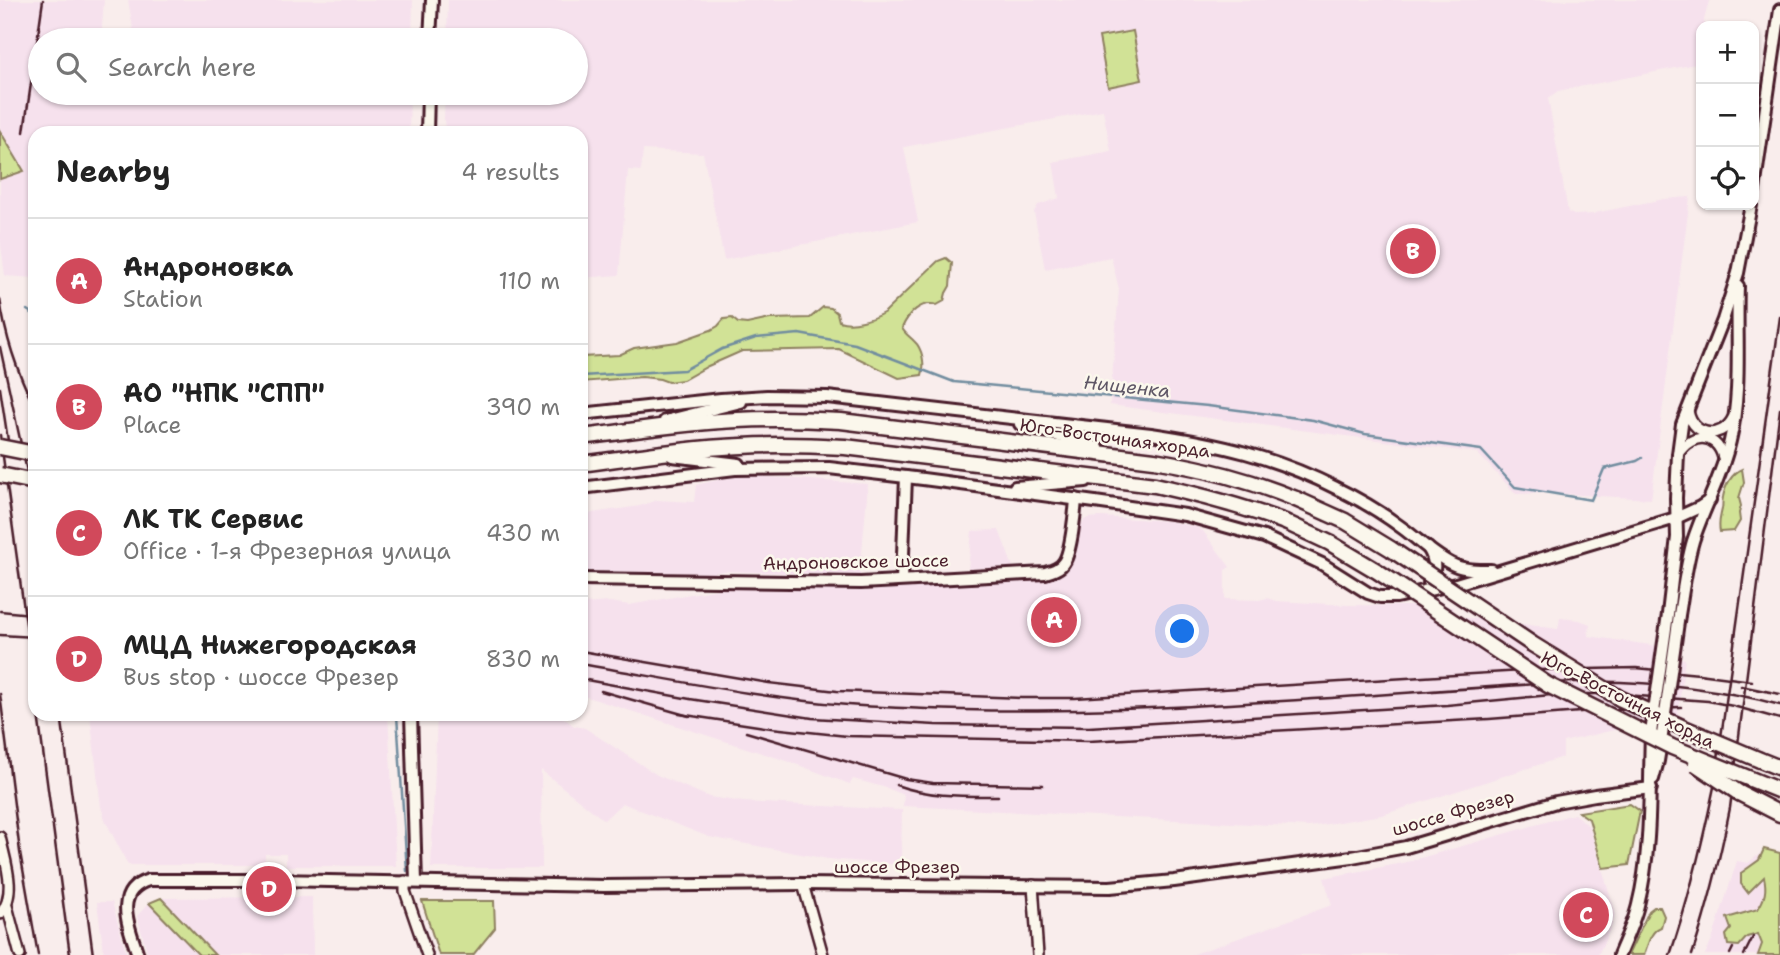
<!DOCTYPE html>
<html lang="en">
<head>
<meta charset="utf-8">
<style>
  body { margin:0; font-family:"Shantell Sans",sans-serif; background:#f2f2f2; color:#222 }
  .controls { position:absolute; right:21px; top:21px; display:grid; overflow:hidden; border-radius:14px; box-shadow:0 2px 5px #0004 }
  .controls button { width:63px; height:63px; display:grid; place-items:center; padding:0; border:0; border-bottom:2px solid #e0e0e0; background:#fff; color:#222; font:35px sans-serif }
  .you { position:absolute; left:1183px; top:632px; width:24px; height:24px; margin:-18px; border:5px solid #fff; border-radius:50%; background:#1a73e8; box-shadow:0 0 0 10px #1a73e833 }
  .badge { display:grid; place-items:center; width:46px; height:46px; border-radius:50%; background:#d1495b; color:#fff; font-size:23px; font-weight:700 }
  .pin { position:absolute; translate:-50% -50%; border:4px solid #fff; box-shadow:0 2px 7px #0006 }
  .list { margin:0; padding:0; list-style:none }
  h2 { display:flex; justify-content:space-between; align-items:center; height:91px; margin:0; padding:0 28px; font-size:30px }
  h2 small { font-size:23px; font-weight:400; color:#767676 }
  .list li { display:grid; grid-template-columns:46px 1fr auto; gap:21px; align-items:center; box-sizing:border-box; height:126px; padding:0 28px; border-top:2px solid #e0e0e0 }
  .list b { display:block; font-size:26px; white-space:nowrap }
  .list p { margin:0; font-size:23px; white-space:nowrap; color:#767676 }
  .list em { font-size:23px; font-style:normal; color:#767676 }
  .icon { flex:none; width:38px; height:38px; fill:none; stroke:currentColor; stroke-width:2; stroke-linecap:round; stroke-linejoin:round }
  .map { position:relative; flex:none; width:1780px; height:955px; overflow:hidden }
  .search { position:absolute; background:#fff; box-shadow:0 2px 5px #0004; left:28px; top:28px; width:560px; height:77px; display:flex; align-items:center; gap:18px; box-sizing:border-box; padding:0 24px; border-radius:38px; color:#767676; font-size:26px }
  .panel { position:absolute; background:#fff; box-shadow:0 2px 5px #0004; left:28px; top:126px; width:560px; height:595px; border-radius:21px }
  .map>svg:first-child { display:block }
  .built { fill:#f6e1ed }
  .green { fill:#d1e296; stroke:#8e8060; stroke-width:2 }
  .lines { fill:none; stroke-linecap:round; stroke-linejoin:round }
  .stream { stroke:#718d9f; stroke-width:2.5 }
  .minor-casing { stroke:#4a1f2b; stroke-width:14 }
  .tertiary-casing { stroke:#4a1f2b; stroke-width:16 }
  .primary-casing { stroke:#4a1f2b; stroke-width:19 }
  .minor { stroke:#fbf7ec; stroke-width:9 }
  .tertiary { stroke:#fbf7ec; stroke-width:10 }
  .primary { stroke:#fbf7ec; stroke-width:14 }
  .rail { stroke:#4a1f2b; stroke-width:2.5 }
  .tertiary-bridge-casing { stroke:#4a1f2b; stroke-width:16; stroke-linecap:butt }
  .primary-bridge-casing { stroke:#4a1f2b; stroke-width:19; stroke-linecap:butt }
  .tertiary-bridge { stroke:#fbf7ec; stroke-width:10 }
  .primary-bridge { stroke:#fbf7ec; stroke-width:14 }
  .labels { text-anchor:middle; stroke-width:5; stroke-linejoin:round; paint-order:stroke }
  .street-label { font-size:18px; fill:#4a1f2b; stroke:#fbf7ec }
  .water-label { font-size:19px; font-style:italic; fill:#5e5665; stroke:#fbf7ec }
</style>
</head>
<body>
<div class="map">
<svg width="1780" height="955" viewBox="0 0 1780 955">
  <rect width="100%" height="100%" fill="#f9edec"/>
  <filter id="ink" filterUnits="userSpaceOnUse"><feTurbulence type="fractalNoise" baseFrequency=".0143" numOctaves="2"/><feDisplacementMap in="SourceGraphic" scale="14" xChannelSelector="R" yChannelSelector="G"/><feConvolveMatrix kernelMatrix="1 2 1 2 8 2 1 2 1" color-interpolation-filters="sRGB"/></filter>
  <g filter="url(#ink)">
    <!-- built -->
    <g class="built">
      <path d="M 0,0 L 104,0 L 101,40 L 40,40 L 40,93 L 410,93 L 409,133 L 35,133 L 35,278 L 5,276 L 0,238 L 0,179 L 24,171 L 0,131 Z"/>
      <path d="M 128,0 L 413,0 L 412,40 L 135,40 Z"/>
      <path d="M 448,0 L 1711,0 L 1709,1 L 1704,20 L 1705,26 L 1701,26 L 1701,63 L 1558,91 L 1548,98 L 1568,212 L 1574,215 L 1594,214 L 1595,213 L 1664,199 L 1690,197 L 1651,499 L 1547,493 L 1516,494 L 1477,453 L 1110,405 L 1119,289 L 1111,257 L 1045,269 L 1034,212 L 1038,205 L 1059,198 L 1053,162 L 1111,151 L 1103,110 L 904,147 L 918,222 L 724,260 L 703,153 L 643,150 L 641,171 L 628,170 L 619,275 L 581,278 L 581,133 L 445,133 L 444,118 L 445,93 L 576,93 L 576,40 L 447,40 Z"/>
      <path d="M 738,475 L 868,484 L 860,575 L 723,571 L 713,573 L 581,571 L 581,518 L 592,513 L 640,506 L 657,500 L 694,502 L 696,485 Z"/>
      <path d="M 1101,517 L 1169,521 L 1197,527 L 1203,531 L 1230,567 L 1225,570 L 1225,599 L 1259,600 L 1267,598 L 1276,601 L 1348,605 L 1453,607 L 1453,617 L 1494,620 L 1558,629 L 1560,618 L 1579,620 L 1590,624 L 1588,636 L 1657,646 L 1657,654 L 1685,659 L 1677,721 L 1648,722 L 1563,742 L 1563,757 L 1382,815 L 1309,827 L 903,806 L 904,795 L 887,788 L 853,779 L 850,784 L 787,761 L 581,695 L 581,604 L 610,602 L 629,605 L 736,586 L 864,591 L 921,587 L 933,583 L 1049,577 L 1059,575 L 1067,571 L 1073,561 L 1081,525 L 1084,520 L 1088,518 Z"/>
      <path d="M 999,530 L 1013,567 L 968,569 L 972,531 Z"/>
      <path d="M 90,714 L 388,714 L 396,866 L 286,866 L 286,854 L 265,854 L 265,865 L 128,865 L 106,822 L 101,807 Z"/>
      <path d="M 437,714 L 559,714 L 574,726 L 585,728 L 657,775 L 709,797 L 744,802 L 902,810 L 901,865 L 828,859 L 709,837 L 622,803 L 604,820 L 541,770 L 542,868 L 431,868 Z"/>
      <path d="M 1574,814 L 1589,826 L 1615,911 L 1613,923 L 1598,955 L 1191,955 L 1332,905 L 1324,878 L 1403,863 Z"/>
      <path d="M 1762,852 L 1780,856 L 1780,955 L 1705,955 L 1713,937 L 1737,861 L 1748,863 Z"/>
      <path d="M 312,897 L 313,955 L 215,955 L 161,898 Z"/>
      <path d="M 97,902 L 112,902 L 127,955 L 104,955 Z"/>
      <path d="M 149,903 L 199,955 L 148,955 L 137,916 Z"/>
    </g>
    <!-- green -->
    <g class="green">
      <path d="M 1133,31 L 1142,80 L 1108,87 L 1099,37 Z"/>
      <path d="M 0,131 L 24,171 L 0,179 Z"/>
      <path d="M 946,258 L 952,263 L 950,286 L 946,293 L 944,301 L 937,305 C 921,300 908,314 902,328 C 905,334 909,336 914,341 C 923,349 925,365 922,375 L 899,378 L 839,349 L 742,351 L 708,366 L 683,380 L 668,382 L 660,379 L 642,377 L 581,382 L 581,357 L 619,355 L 634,348 L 677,342 L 711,330 L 718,326 L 724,319 L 732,318 L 738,323 L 747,324 L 770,319 L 810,318 L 823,307 L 831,308 L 837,313 L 839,321 C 853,326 873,319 885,312 L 938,261 Z"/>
      <path d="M 1742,469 L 1744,482 L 1739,498 L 1741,506 L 1739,513 L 1740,521 L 1734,531 L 1720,532 C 1718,522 1720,519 1722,509 C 1723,505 1722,501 1723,497 C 1725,486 1732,473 1742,469 Z"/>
      <path d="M 1630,804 L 1640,811 L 1629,865 L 1603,868 L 1589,819 L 1579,812 Z"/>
      <path d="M 1764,849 L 1780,853 L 1780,955 L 1758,955 L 1762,944 L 1758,934 L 1747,937 L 1739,946 L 1728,945 L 1726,935 L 1731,929 L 1727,918 L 1758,909 C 1765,898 1767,890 1764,877 L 1748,893 L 1741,884 L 1741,873 L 1759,860 Z"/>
      <path d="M 161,898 L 215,955 L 199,955 L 149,903 Z"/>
      <path d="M 422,901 L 494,901 L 495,928 L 473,955 L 439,955 Z"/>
      <path d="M 1654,907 L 1660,907 L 1664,916 L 1661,927 C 1650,931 1648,945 1644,955 L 1628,955 L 1649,911 Z"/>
    </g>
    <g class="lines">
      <!-- stream -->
      <g class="stream">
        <path d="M 27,310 L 35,315"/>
        <path d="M 581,376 L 684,370 L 722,349 L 756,338 L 799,334 L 855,344 L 954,382 L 1208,406 L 1313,420 L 1365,434 L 1481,450 L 1515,487 L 1591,500 L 1604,469 L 1637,461 L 1642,458"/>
        <path d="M 397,715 L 407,871"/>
      </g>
      <defs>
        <g id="minor">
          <path d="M 1688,408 C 1689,435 1721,442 1733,418"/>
          <path d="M 1678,454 C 1693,431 1719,433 1724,462"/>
          <path d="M 0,837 C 5,861 18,894 0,914"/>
          <path d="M 405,881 L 405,891 L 427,955"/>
          <path d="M 803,884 L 823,955"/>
          <path d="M 1033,885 L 1038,955"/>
          <path d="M 7,906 L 20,955"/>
        </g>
        <g id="tertiary">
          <path d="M 430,40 L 432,0"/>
          <path d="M 427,133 L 428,93"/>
          <path d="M 1754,190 L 1780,10"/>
          <path d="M 581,414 L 721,399 L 767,396 L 827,397 L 1151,434 C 1219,444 1275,457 1336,488 C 1361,500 1384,514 1405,530 C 1421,542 1436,557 1454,565 C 1465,570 1478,570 1491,570"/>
          <path d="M 665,421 L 741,402"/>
          <path d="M 1020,424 L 1098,448"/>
          <path d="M 672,456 L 739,464"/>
          <path d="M 1015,487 L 1086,481"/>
          <path d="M 581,488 L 735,469 L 829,468 L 923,479 L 1095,502 L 1185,515 L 1264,537 L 1322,564 L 1368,593 L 1380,597 L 1396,597 L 1456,584 L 1676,518 L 1700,507 L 1710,500"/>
          <path d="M 1428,548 C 1435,559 1437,571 1429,582"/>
          <path d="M 581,579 L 861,583 L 1045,573 C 1052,571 1060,569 1064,562 C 1071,552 1075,513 1076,499"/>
          <path d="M 902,580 L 906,477"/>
          <path d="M 1668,614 L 1677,537 L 1676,498 L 1678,454 L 1682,424 L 1723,320 L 1738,273 L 1751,205"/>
          <path d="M 1679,615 C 1683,591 1686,565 1693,541 C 1704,507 1722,476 1730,441 C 1742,392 1736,337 1738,286"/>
          <path d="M 411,714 L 416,882"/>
          <path d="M 1653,779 L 1658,761 L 1662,736"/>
          <path d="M 138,955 C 130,929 111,891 149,880 L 275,880 L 604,886 L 803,884 L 1110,887 L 1174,881 L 1352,857 L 1406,847 L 1556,802 L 1595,795 L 1651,788"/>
          <path d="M 1619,955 C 1626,938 1634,922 1638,905 C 1652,849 1649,790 1651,733"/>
        </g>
        <g id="primary">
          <path d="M 581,437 C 633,431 685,422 738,420 C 772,418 806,419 841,421 L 1154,460 C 1206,469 1247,479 1296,499"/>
          <path d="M 581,464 C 634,457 688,448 742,446 C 776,444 810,445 845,447 L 1155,485 C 1200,495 1242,506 1285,522"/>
          <path d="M 1760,760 L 1780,768"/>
          <path d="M 1739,793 L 1780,814"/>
        </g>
      </defs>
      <!-- minor casing -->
      <use href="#minor" class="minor-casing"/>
      <!-- tertiary casing -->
      <use href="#tertiary" class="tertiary-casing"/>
      <!-- primary casing -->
      <use href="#primary" class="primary-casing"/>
      <!-- minor -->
      <use href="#minor" class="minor"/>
      <!-- tertiary -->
      <use href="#tertiary" class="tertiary"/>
      <!-- primary -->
      <use href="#primary" class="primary"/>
      <!-- rail -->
      <g class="rail">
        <path d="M 24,132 L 43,0"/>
        <path d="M 0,299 C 5,337 18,374 35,408"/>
        <path d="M 0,347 L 31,490 L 35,522"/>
        <path d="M 0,388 L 9,447"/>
        <path d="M 0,435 L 35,689"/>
        <path d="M 0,611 L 32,614"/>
        <path d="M 0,635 L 35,637"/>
        <path d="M 581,651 L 769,683 L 837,691 L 1022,698 L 1075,698 L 1538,670 L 1636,668 L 1699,674 L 1752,681"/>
        <path d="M 581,664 C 670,679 758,698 848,705 C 887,708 926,709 964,710 C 1160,714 1356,695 1552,683 C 1629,679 1705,685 1780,705"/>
        <path d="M 581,679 L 690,699 L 812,718 L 936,725 L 1089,727 L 1447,705 L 1551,695 L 1579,694 L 1611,694 L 1708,701 L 1733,706 L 1780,719"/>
        <path d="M 1741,686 L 1780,694"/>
        <path d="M 601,691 L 689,716"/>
        <path d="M 0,694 L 20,852 L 38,955"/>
        <path d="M 38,714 L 70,955"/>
        <path d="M 61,714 L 93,955"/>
        <path d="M 679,714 L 771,728 L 847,736 L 1089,741 L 1489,719 L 1619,709 L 1681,707"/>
        <path d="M 746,732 L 906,779 L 933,783 L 1043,785"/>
        <path d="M 896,785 C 929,797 963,796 998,796"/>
        <path d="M 1730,954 L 1733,948"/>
        <path d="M 1670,955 C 1689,900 1702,844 1714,787 L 1780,317"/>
        <path d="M 1692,955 C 1708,907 1720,858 1730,808 L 1780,409"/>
        <path d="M 1744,955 L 1753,937"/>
      </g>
      <defs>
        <g id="tertiary-bridge">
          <path d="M 1651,733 L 1668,614"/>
          <path d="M 1662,735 L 1679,615"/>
        </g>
        <g id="primary-bridge">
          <path d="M 0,447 L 35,454"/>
          <path d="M 0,475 L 35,482"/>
          <path d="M 1296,499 L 1345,521 L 1391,549 L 1532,644 L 1621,699 L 1684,728 L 1760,760"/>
          <path d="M 1285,522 L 1330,543 L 1377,571 L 1548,685 L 1672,747 L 1780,791"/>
          <path d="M 1696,764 L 1739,793"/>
        </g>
      </defs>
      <!-- tertiary-bridge casing -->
      <use href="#tertiary-bridge" class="tertiary-bridge-casing"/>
      <!-- primary-bridge casing -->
      <use href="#primary-bridge" class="primary-bridge-casing"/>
      <!-- tertiary-bridge -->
      <use href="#tertiary-bridge" class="tertiary-bridge"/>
      <!-- primary-bridge -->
      <use href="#primary-bridge" class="primary-bridge"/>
    </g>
  </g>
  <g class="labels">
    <!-- street labels -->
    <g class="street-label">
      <text transform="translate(1115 438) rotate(8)" y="6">Юго-Восточная хорда</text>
      <text transform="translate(856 562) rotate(-1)" y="6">Андроновское шоссе</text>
      <text transform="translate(1628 700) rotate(27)" y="6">Юго-Восточная хорда</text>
      <text transform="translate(1453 813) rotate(-16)" y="6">шоссе Фрезер</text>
      <text x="897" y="873">шоссе Фрезер</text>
    </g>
    <!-- water labels -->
    <g class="water-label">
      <text transform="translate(1127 386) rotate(6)" y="7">Нищенка</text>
    </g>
  </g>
</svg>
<div class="controls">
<button>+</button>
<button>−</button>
<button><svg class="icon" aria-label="locate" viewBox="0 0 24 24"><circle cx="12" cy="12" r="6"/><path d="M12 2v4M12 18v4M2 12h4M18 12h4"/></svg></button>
</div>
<div class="you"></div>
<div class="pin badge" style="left:1054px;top:620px">A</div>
<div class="pin badge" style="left:1413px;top:251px">B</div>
<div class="pin badge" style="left:1586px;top:915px">C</div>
<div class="pin badge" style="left:269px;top:889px">D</div>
<div class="search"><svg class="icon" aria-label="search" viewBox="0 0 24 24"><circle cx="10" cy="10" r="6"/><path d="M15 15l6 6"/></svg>Search here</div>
<section class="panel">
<h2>Nearby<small>4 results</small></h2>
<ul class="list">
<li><span class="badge">A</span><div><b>Андроновка</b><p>Station</p></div><em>110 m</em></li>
<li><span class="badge">B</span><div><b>АО &quot;НПК &quot;СПП&quot;</b><p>Place</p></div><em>390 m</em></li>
<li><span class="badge">C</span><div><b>ЛК ТК Сервис</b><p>Office · 1-я Фрезерная улица</p></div><em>430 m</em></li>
<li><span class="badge">D</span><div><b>МЦД Нижегородская</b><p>Bus stop · шоссе Фрезер</p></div><em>830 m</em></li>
</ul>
</section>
</div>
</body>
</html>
